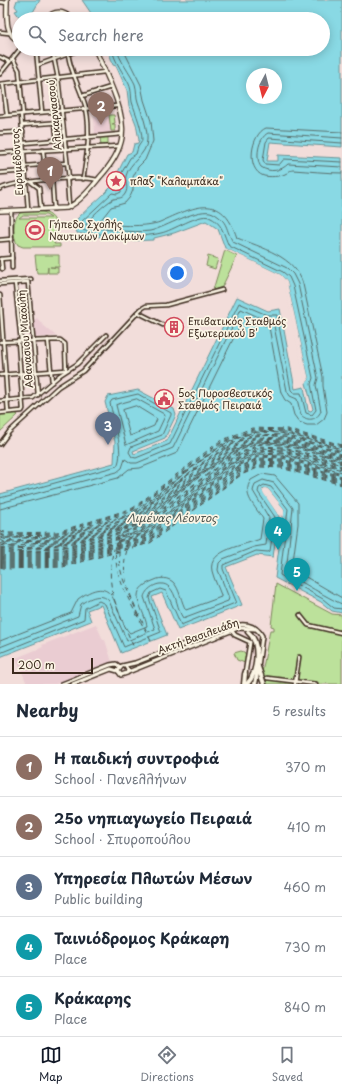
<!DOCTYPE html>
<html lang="en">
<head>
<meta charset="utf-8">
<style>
  body { margin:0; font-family:"Playpen Sans",sans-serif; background:#f6f6f7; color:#1f2937 }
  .compass { position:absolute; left:246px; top:68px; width:36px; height:36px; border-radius:50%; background:#fff; box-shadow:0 2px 10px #0003; rotate:187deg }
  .scale { position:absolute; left:12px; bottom:10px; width:81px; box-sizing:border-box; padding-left:4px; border:2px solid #3b2a1e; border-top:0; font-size:11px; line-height:14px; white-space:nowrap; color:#3b2a1e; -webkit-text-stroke:3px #fcf5e5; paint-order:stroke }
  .you { position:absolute; left:177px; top:273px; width:14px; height:14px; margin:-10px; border:3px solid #fff; border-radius:50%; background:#1a73e8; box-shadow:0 0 0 6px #1a73e833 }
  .badge { display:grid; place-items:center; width:26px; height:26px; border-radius:50%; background:#111827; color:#fff; font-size:13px; font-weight:700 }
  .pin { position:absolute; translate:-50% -33px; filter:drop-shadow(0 1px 2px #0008) }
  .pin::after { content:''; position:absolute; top:21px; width:14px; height:12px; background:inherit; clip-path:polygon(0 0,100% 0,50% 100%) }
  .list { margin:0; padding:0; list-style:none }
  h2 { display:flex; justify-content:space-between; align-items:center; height:52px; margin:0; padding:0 16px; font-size:17px }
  h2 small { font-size:13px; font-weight:400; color:#747a83 }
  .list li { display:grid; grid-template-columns:26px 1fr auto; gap:12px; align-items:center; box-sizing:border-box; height:60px; padding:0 16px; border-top:1px solid #e0e1e3 }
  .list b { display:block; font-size:15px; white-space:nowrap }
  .list p { margin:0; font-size:13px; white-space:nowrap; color:#747a83 }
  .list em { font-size:13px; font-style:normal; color:#747a83 }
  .icon { flex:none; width:22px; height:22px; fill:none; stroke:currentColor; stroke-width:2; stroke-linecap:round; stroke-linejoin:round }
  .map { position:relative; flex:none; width:342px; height:684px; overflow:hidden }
  .search { position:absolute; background:#fff; box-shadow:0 2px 10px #0003; left:12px; right:12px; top:12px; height:44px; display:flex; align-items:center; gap:10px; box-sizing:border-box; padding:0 14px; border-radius:22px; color:#747a83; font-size:15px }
  .sheet { height:352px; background:#fff }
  nav { display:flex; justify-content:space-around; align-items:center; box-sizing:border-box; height:56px; border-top:1px solid #e0e1e3; background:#fff; font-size:11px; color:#747a83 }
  nav a { display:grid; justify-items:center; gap:2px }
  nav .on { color:#111827 }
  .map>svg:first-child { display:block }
  .built { fill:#eaccd2 }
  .green { fill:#bce19b; stroke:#7c865c; fill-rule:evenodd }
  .water { fill:#89d9e4; stroke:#6a9395; fill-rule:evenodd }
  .pier { fill:#f2ddda }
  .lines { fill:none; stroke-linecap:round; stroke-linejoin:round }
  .shore { stroke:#5a706d; stroke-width:1 }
  .ferry { stroke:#4e5650; stroke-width:1; stroke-dasharray:5 4; stroke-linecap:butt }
  .minor-casing { stroke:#3b2a1e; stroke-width:5.5 }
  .tertiary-casing { stroke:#3b2a1e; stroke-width:6 }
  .secondary-casing { stroke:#3b2a1e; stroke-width:6 }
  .primary-casing { stroke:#3b2a1e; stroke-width:7 }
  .minor { stroke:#fcf5e5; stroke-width:2.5 }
  .tertiary { stroke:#fcf5e5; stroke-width:3 }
  .secondary { stroke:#fcf5e5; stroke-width:3.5 }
  .primary { stroke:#fcf5e5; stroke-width:4 }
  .labels { text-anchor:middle; stroke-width:3.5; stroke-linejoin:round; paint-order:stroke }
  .street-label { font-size:10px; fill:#3b2a1e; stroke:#fcf5e5 }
  .poi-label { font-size:10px; fill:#3b2a1e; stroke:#fcf5e5; text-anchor:start }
  .water-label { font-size:11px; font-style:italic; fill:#4e5650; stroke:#fcf5e5 }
</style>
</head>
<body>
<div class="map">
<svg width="342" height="684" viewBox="0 0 342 684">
  <rect width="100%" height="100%" fill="#f2ddda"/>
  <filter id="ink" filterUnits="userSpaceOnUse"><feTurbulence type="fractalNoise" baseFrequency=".025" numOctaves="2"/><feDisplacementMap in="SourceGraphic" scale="8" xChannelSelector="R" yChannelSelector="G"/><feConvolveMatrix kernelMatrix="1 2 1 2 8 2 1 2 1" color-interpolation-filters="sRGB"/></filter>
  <g filter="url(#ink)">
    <!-- built -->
    <g class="built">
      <path d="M 103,110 L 106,110 L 106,115 L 116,114 L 117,132 L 95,134 L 94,116 L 103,115 Z"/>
      <path d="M 37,318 L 43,325 L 56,336 L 33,338 L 32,321 Z"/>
      <path d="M 96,624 L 103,640 L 105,640 L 112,662 L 56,684 L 27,684 L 16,658 L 43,647 L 42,645 Z"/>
    </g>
    <!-- green -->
    <g class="green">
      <path d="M 109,115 L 114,115 L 115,123 L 112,124 L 115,124 L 115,131 L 111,131 Z"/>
      <path d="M 100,137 L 108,137 L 108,145 L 101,146 Z"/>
      <path d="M 20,213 C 36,211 56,208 56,229 C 56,234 56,239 54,244 L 60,244 L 60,247 L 23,247 L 18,245 C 12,237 12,219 20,213 ZM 46,215 L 51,218 L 19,218 L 23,215 Z"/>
      <path d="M 225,250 L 237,256 L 222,287 L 213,290 Z"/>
      <path d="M 35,255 L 59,255 L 59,267 L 50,267 L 58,268 L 58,273 L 48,273 L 48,267 L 47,273 L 37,273 Z"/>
      <path d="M 208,256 L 218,259 L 215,269 L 206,266 Z"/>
      <path d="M 14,412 L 18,415 L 0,432 L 0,414 Z"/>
      <path d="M 276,584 L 332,614 L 342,615 L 342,684 L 266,684 L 262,673 L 270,630 L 274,630 L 274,627 L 271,626 Z"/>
      <path d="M 241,651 L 244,652 L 247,656 L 245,663 L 237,660 L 234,653 Z"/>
    </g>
    <!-- water -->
    <g class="water">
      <path d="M 17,0 L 40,0 L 29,19 L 19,19 L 19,21 L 18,19 L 20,18 L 15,11 L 18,10 L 15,6 Z"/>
      <path d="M 82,0 L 342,0 L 342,147 L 270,142 L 267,161 L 278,161 L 278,155 L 342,158 L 342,613 L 332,611 L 321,602 L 275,578 L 284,509 L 268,489 L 264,488 L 262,490 L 279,516 L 273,557 L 257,555 L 226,567 L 242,605 L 178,630 L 162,593 L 152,597 L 167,635 L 121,653 L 101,605 L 87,610 L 91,621 L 0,657 L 0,494 L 114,463 L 115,442 L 105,402 L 108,396 L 138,390 L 174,409 L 176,415 L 165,438 L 133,451 L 134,454 L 167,441 L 237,297 L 268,311 L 280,309 L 295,389 L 304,387 L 308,410 L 311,411 L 313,409 L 306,383 L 309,380 L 287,282 L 281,275 L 225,248 L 218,229 L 206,221 L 174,233 L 154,238 L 154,240 L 124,241 L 77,233 L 76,228 L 71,227 L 76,227 L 75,222 L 78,218 C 90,206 101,198 112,186 L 118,190 L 118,172 L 127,154 L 132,152 L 134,144 L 138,143 L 139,140 L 136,124 L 129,106 L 127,90 L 116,66 L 113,65 L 108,49 L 323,49 L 323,19 L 95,19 ZM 252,74 L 276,74 L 276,98 L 252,98 Z"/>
    </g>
    <!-- pier -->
    <g class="pier">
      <path d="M 225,248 L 281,275 L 287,282 L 309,380 L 306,383 L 284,280 L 257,265 L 225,250 Z"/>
      <path d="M 265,488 L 268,489 L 284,509 L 284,517 L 282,515 L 282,510 L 267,491 L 265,492 L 281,515 L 279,516 L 264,494 L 262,490 Z"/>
    </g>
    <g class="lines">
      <!-- shore -->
      <g class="shore">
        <path d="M 342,132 L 266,128 C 251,134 245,170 264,176 C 270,177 279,177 285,174 C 288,173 289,170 293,170 C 309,171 326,173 342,173"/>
        <path d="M 342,138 L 268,133 C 258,138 255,159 261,167 C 270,173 281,171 288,164 L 342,167"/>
        <path d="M 342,143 L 269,138 L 266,142 L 263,160 L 265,164 L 279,165 L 284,159 L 342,162"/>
        <path d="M 137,399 L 164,414 L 165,416 L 158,431 L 126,445 L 116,405 Z"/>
        <path d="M 136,406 L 157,419 L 154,426 L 130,436 L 123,410 Z"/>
        <path d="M 0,498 L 117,466 C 125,452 113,418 110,403 L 112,400 L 138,394 L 171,413 L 171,415 L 162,435 L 131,447 L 129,452 L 132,457 L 136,458 L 170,444 L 239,303 L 267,315 L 277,315 L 291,390 L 294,393 L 301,393 L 306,413 L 312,415 L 316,410 L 311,384 L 313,378 L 293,286 L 289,277 L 283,272 L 229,246 C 223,234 223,223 209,217 C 199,213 172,231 161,233 C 142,238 99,237 80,229 L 80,223 L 112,193 L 117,194 L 121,192 L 121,174 L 130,158 L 136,154 L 138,147 L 142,141 C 142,127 136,115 132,102 C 131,97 132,91 129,84 C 124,74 114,61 112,49"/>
        <path d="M 0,503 L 117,472 L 122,468 L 125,459 L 131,463 L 137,463 L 173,448 L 241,309 L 265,320 L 273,321 L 287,391 L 290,396 L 297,399 L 301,415 C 308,422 317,420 321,411 L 316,385 L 318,378 L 298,284 L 293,274 L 287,268 L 233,242 C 225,229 229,222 213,213 C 199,206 165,228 150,231 C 135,233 100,230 86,225 C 88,219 106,203 112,200 C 116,197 122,200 125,194 C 129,188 125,182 126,176 C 129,162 147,155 147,140 C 148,129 142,113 138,102 C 136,97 137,90 135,84 C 131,75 118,58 117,49"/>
        <path d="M 0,509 L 118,478 L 129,469 L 140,468 L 177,453 L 244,317 L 269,327 L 281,393 L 285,400 L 291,404 L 294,415 L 299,422 L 307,425 L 316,425 L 324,419 L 327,412 L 323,386 L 323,377 L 303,284 C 296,257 261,247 237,238 C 222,191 194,207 160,222 C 148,227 111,227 100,221 L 111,207 L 125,203 L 130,197 L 133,190 L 133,177 L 138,167 L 145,160 L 153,141 L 151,121 L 144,100 L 141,85 L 123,49"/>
        <path d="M 0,641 L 71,613 L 78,599 C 120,569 113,617 130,633 L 147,626 C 143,605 125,591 155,580 C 161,577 168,578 173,582 C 180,589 181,602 186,610 L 221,597 L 221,595 C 218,587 214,579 212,571 C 207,549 247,545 260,539 L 263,519 C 256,507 241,495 251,480 L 262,474 L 275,476 L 298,503 L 298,524 L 292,569 L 342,598"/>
        <path d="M 0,647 L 78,616 L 81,604 C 89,598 102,592 109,601 L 127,641 L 155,629 L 144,597 C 146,588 161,579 169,587 C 177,594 177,610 183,618 L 228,601 L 229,598 L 218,570 L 219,563 L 223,559 L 254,547 L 266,545 L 269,518 L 253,491 L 255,484 L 263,480 L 274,483 L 293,508 L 286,572 C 292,577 337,603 342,604"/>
        <path d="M 0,653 L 84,619 L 85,608 L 99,601 L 105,604 L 124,647 L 161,632 L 149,598 L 151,593 L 160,589 L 166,591 L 181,625 L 235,603 L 236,601 L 223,569 L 223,565 L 256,551 L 268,552 L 270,551 L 275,517 L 258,492 L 259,488 L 264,485 L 271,487 L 288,509 L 280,575 L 323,599 L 334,608 L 342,609"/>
      </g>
      <!-- ferry -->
      <g class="ferry">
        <path d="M 134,513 C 170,490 211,443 253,433 C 275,427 319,443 342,450"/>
        <path d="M 136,516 C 158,498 229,438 255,436 C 284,433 314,445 342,453"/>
        <path d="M 137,519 L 227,452 L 255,440 L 285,441 L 342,457"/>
        <path d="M 134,523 L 139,522 C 164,503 228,447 255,443 C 280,438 318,453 342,460"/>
        <path d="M 132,525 L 140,523 C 165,504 228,448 256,444 C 280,439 318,454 342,461"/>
        <path d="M 130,526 L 140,524 C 165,505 228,449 256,445 C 280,440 318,455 342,462"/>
        <path d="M 142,530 C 162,514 238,452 258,451 C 287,449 315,461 342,468"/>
        <path d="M 0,531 L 10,533 L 57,532 L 133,508 L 220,441 L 252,428 L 287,429 L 342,445"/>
        <path d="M 126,531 L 142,526 L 231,459 L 256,448 L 284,449 L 342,465"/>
        <path d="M 0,532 L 10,534 L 57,533 L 133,509 L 221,442 L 253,429 L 287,430 L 342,446"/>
        <path d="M 0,534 L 7,536"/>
        <path d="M 0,535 L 4,536"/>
        <path d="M 10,536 L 58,535 L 134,511 L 222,444 L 253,431 L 287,432 L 342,448"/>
        <path d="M 8,537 L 58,536 L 131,514"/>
        <path d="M 120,537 L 144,531 L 233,463 L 257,453 L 283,454 L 342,470"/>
        <path d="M 0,538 L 10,535 L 57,534 L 133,510 L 221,443 L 253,430 L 287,431 L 342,447"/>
        <path d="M 1,538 L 10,541 L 58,539 L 137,516 L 225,449 L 254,437 L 286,438 L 342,454"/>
        <path d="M 4,538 L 58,538 L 136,514 L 224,448 L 254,435 L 286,436 L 342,452"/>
        <path d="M 6,538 L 58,537 L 135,514 L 223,447 L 253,434 L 286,435 L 342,451"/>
        <path d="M 0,540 L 5,542"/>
        <path d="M 119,540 L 145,533 L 234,465 L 257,455 L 283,456 L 342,473"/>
        <path d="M 118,541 L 145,533 L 235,466 L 258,456 L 283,457 L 342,474"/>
        <path d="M 8,542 L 58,541 L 134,520"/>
        <path d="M 118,542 L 146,534 L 235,467 L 258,457 L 282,458 L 342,475"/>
        <path d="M 4,543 L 59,543 L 139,521 L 228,454 L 255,442 L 285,443 L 342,459"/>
        <path d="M 6,543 L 59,542 L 138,520 L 227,453 L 255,441 L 285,442 L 342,458"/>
        <path d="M 0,544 L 9,541 L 58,540 L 137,517 L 226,450 L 254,438 L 286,439 L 342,455"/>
        <path d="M 3,544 L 9,546 L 59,544 L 130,524"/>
        <path d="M 116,544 L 124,531 L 138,518 L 226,451 L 254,439 L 285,440 L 342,456"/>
        <path d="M 0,545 C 41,555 88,538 127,527"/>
        <path d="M 1,545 C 41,554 90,536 128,526"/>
        <path d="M 115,546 C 102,587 119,611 134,648"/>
        <path d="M 116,546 L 148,538 L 237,470 L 259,461 L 282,462 L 342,479"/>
        <path d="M 0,547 L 9,549 L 59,547 L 141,524 L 230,457 L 256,446 L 284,447 L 342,463"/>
        <path d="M 116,547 L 148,539 L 238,471 L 259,462 L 282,463 L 342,480"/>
        <path d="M 0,548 L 9,550 L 60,548 L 141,525 L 230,458 L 256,447 L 284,448 L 342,464"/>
        <path d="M 116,548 L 149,540 L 238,472 L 259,463 L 282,464 L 342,481"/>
        <path d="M 0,549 C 39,558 85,542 123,532"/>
        <path d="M 116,549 L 149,541 L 239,473 L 259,464 L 281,465 L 342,482"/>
        <path d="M 0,550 L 8,552 L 60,550 L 142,527 L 231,460 L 256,449 L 284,450 L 342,466"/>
        <path d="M 127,550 C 118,578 135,604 146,630"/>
        <path d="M 0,551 L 8,553 L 60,551 L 143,528 L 232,461 L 257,450 L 284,451 L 342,467"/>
        <path d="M 0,552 L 8,554 L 60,552 L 144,530 L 233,462 L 257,452 L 283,453 L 342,469"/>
        <path d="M 119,552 C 118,576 131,597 140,619"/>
        <path d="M 0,553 L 8,555 L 60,553 L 117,538"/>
        <path d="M 0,554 L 8,556 L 61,554 L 144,532 L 234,464 L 257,454 L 283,455 L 342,472"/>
        <path d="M 0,555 L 8,557 L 61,555 L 116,540"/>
        <path d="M 0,556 L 8,558 L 61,556 L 115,542"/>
        <path d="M 0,557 L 8,559 L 61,557 L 115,543"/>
        <path d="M 0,558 L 8,560 L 61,558 L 146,535 L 236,468 L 258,458 L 282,459 L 342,476"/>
        <path d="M 0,559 L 8,561 L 61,559 L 147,536 L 236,468 L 258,459 L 282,460 L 342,477"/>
        <path d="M 0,560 L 7,562 L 62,560 L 147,537 L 237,469 L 258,460 L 282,461 L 342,478"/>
        <path d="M 0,561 L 7,563 L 62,561 L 113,547"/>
        <path d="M 0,562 L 7,564 L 62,562 L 113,548"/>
        <path d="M 0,563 L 7,565 L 62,563 L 113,549"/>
        <path d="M 0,564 L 7,566 L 62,564 L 113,550"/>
        <path d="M 0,565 L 7,567 L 62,565 L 149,542 L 240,474 L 259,465 L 281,466 L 342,483"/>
        <path d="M 0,566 L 7,568 L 63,566 L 150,543 L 240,475 L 260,466 L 281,467 L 342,484"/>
        <path d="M 0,567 L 7,569 L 63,567 L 150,543 L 241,475 L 260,467 L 281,468 L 342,485"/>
        <path d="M 151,641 C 130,600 93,552 134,512 L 222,445 L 253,432 L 286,433 L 342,449"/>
      </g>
      <defs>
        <g id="minor">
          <path d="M 0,2 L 7,3"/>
          <path d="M 0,32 L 9,33"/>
          <path d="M 36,49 L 42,112"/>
          <path d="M 52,49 L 58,78 L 69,179"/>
          <path d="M 68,49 C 67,65 82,92 86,108 C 91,131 87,156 83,179"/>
          <path d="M 0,57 L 10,62"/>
          <path d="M 13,59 L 19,70 L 23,114"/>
          <path d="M 38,65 L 82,49"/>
          <path d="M 0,74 L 20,49"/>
          <path d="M 0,84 L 105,72"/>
          <path d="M 3,84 L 7,115"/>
          <path d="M 82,96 L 111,87"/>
          <path d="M 21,114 L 28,209"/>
          <path d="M 0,116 L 117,106"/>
          <path d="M 55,123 L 57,140"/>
          <path d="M 23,125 L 62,122"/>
          <path d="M 0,133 L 23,132"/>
          <path d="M 24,143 L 122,134"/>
          <path d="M 43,150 L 46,180"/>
          <path d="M 0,153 L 119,146"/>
          <path d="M 26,166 L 67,163"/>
          <path d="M 0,173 L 26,171"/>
          <path d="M 67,179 L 69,207"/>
          <path d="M 52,180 L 54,209"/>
          <path d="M 31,182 L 39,188 L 41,209"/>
          <path d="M 0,189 C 13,181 82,175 97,180"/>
          <path d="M 11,211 L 12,268"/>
          <path d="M 0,240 L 12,239"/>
          <path d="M 0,259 L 12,258"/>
          <path d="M 1,259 L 2,269"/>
          <path d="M 0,281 L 31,279"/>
          <path d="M 28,282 L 38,395"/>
          <path d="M 15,283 L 21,341"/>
          <path d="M 0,284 L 28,282"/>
          <path d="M 0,295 L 8,412"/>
          <path d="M 137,312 L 163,325"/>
          <path d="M 48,340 L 52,382"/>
          <path d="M 0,342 L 60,340 L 65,344 L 66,370"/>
          <path d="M 0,375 L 66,370"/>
          <path d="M 0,401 L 33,398 L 60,375 L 77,364 L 106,335"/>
          <path d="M 0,413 L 22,411 L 23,409 L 18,341"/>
          <path d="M 0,444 L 9,432 L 58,387 L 83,371 L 141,309 L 146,306 L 166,305 L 222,290"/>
          <path d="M 300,615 L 308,625 L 342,633"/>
          <path d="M 267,678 L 316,684"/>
          <path d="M 295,684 L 299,657"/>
        </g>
        <g id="tertiary">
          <path d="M 231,630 L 235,635 L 250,642 L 245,674"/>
          <path d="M 126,667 L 128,670 L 127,673 L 121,675 L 118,671 L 122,666 L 135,663 L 229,627 C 242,623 255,623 262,636 L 258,667"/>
          <path d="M 128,672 L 238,628 L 255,629"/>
          <path d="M 62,684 L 110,665 L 116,664 L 120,667"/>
          <path d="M 73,684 L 111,669 L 118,671"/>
        </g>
        <g id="secondary">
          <path d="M 7,0 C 7,14 4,35 19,41"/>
          <path d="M 46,19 C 55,9 63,11 73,19"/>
          <path d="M 0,211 L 67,208 C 81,201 90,189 100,177 C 110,166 120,151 122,137 C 126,111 105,72 95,49"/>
        </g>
        <g id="primary">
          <path d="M 258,667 L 264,684"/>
          <path d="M 244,684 L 245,674"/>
          <path d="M 247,684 C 258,673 261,642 248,632"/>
          <path d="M 255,684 L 258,669"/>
        </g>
      </defs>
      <!-- minor casing -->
      <use href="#minor" class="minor-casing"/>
      <!-- tertiary casing -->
      <use href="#tertiary" class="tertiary-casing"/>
      <!-- secondary casing -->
      <use href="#secondary" class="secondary-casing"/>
      <!-- primary casing -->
      <use href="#primary" class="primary-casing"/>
      <!-- minor -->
      <use href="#minor" class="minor"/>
      <!-- tertiary -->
      <use href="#tertiary" class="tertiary"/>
      <!-- secondary -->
      <use href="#secondary" class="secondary"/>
      <!-- primary -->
      <use href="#primary" class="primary"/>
    </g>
  </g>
  <!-- icons -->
  <defs>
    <symbol id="sight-ring" viewBox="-11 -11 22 22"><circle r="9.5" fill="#fcf5e5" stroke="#d1495b" stroke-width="1.5"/><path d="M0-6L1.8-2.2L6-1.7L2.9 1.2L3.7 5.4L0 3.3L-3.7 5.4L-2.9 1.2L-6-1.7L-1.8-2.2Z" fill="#d1495b"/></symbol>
    <symbol id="stadium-ring" viewBox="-11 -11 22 22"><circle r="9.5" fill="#fcf5e5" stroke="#d1495b" stroke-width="1.5"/><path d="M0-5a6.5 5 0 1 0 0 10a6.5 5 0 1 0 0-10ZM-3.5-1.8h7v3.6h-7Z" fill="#d1495b"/></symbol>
    <symbol id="building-ring" viewBox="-11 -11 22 22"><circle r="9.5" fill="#fcf5e5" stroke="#d1495b" stroke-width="1.5"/><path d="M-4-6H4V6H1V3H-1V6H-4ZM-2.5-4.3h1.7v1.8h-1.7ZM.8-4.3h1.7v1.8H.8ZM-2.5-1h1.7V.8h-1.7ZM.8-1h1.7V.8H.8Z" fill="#d1495b"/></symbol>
    <symbol id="civic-ring" viewBox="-11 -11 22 22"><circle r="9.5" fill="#fcf5e5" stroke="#d1495b" stroke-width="1.5"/><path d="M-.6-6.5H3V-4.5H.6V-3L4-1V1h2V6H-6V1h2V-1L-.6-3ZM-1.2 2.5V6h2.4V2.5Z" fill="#d1495b"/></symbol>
  </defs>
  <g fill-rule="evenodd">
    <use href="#sight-ring" x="105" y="170" width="22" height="22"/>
    <use href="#stadium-ring" x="24" y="219" width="22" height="22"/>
    <use href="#building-ring" x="163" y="316" width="22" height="22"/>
    <use href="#civic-ring" x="153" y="388" width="22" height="22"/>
  </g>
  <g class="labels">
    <!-- street labels -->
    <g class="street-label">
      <text transform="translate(54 115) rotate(-96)" y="4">Αλικαρνασσού</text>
      <text transform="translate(17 162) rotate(-94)" y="4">Ευρυμέδοντος</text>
      <text transform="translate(25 339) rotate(-95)" y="4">Αθανασιου Μιαούλη</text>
      <text transform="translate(198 636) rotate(-20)" y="4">Ακτή Βασιλειάδη</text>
    </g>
    <!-- poi labels -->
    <g class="poi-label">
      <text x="130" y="185">πλαζ "Καλαμπάκα"</text>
      <text x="49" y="228">Γήπεδο Σχολής<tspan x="49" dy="12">Ναυτικών Δοκίμων</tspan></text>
      <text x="188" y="325">Επιβατικός Σταθμός<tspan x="188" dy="12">Εξωτερικού Β'</tspan></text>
      <text x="178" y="397">5ος Πυροσβεστικός<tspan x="178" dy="12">Σταθμός Πειραιά</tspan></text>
    </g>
    <!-- water labels -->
    <g class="water-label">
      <text x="172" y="522">Λιμένας Λέοντος</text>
    </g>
  </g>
</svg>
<svg class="compass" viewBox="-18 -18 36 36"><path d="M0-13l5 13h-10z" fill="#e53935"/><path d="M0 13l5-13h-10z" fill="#747a83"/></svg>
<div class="scale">200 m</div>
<div class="you"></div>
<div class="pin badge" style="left:50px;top:190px;background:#8d6e63">1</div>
<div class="pin badge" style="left:101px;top:125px;background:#8d6e63">2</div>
<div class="pin badge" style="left:108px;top:445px;background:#5c6f8a">3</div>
<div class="pin badge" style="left:278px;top:550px;background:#0f9aa8">4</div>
<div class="pin badge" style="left:297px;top:591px;background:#0f9aa8">5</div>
<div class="search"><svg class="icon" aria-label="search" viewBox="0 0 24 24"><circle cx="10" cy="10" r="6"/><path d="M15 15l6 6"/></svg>Search here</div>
</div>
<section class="sheet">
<h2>Nearby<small>5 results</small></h2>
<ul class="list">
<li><span class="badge" style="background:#8d6e63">1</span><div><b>Η παιδική συντροφιά</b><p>School · Πανελλήνων</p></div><em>370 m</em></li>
<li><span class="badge" style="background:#8d6e63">2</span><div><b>25ο νηπιαγωγείο Πειραιά</b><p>School · Σπυροπούλου</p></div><em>410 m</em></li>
<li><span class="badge" style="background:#5c6f8a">3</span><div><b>Υπηρεσία Πλωτών Μέσων</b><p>Public building</p></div><em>460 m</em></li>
<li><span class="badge" style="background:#0f9aa8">4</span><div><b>Ταινιόδρομος Κράκαρη</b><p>Place</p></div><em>730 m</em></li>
<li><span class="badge" style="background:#0f9aa8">5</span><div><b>Κράκαρης</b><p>Place</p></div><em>840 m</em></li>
</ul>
</section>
<nav>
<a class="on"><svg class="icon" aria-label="map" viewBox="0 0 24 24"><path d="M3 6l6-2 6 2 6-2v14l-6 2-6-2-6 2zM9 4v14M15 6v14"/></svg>Map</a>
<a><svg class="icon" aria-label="directions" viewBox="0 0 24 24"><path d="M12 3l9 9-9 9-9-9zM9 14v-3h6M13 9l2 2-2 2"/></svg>Directions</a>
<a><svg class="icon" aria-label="saved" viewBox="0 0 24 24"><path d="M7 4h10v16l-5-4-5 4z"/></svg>Saved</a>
</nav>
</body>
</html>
